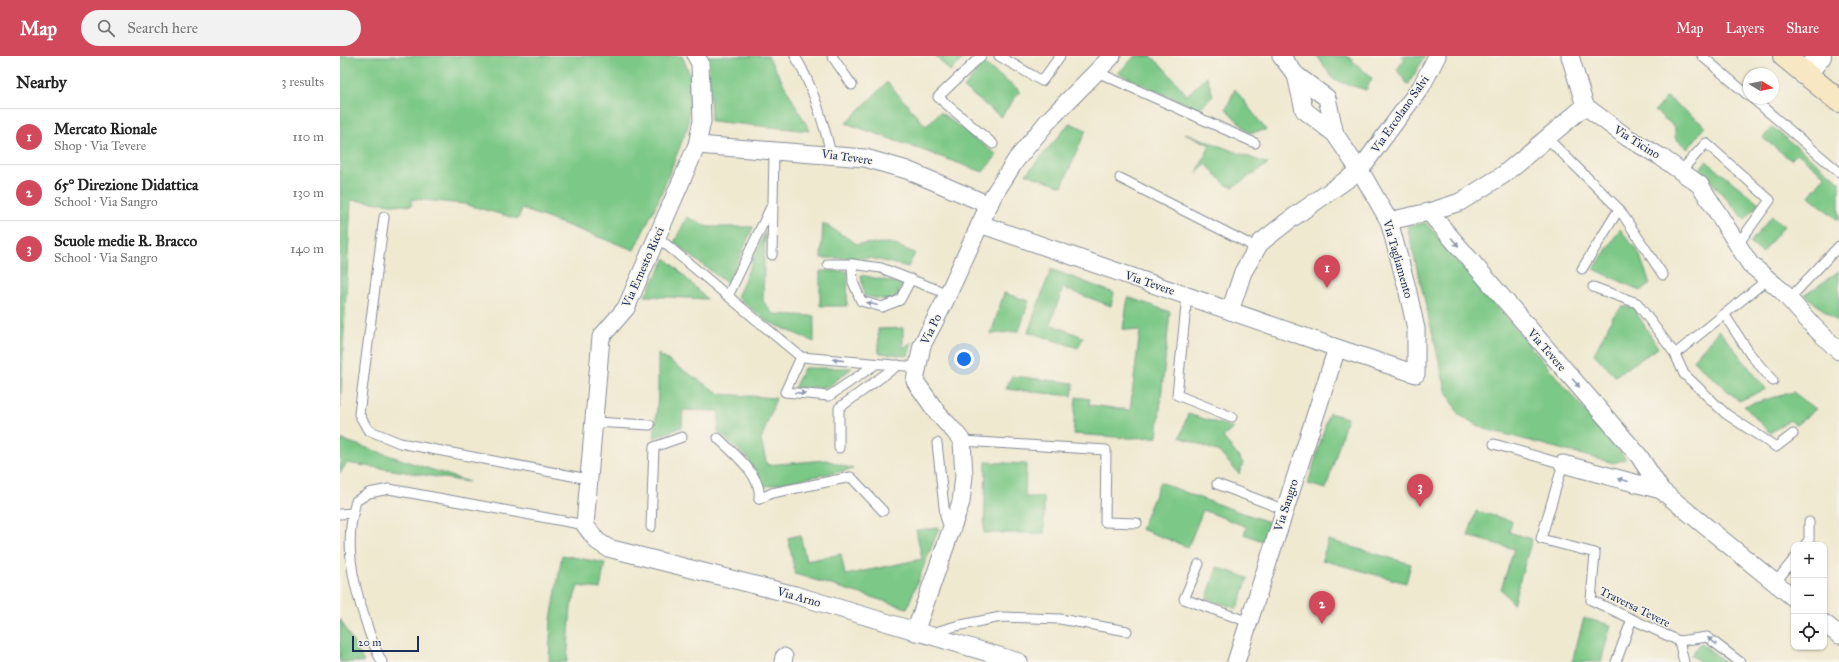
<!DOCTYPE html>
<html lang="en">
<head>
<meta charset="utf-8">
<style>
  body { margin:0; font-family:"IM FELL Great Primer",serif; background:#f2f2f2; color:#222 }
  .controls { position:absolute; right:12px; bottom:12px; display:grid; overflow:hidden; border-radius:8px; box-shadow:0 1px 3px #0004 }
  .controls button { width:36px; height:36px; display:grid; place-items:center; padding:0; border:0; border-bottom:1px solid #e0e0e0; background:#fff; color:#222; font:20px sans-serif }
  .compass { position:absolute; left:1403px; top:12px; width:36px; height:36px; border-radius:50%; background:#fff; box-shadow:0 1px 3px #0004; rotate:100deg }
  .scale { position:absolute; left:12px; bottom:10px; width:67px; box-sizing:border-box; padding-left:4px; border:2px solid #1b2f5e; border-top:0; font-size:11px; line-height:14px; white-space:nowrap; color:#1b2f5e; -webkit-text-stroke:3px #f7f3e8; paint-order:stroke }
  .you { position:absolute; left:624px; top:303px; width:14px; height:14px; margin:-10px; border:3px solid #fff; border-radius:50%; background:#1a73e8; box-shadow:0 0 0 6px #1a73e833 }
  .badge { display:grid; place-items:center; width:26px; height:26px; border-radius:50%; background:#d1495b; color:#fff; font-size:13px; font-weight:700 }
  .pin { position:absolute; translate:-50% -33px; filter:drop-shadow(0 1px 2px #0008) }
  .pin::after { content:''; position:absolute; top:21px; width:14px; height:12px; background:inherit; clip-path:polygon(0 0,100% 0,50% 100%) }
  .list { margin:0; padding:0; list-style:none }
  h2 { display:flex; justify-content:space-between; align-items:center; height:52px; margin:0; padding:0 16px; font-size:17px }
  h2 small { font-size:13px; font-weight:400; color:#767676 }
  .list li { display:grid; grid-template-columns:26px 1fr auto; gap:12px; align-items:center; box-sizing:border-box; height:56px; padding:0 16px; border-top:1px solid #e0e0e0 }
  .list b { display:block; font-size:15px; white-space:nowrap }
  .list p { margin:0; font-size:13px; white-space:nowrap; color:#767676 }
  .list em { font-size:13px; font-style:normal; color:#767676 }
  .icon { flex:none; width:22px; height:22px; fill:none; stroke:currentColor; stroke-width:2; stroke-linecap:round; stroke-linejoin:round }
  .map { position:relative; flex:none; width:1499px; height:606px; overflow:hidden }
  header { display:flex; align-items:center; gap:24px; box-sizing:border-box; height:56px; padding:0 20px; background:#d1495b; color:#fff }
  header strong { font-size:19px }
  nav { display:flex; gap:22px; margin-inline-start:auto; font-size:14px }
  .search { width:280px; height:36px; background:#f2f2f2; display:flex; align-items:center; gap:10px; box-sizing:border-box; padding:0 14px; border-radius:22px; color:#767676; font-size:15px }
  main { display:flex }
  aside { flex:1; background:#fff }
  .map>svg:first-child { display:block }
  .green { fill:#7cc886; stroke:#4c7c72 }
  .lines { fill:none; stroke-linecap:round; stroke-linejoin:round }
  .service-casing { stroke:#858c97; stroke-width:11 }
  .minor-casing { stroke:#858c97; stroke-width:19 }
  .tertiary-casing { stroke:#858c97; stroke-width:24 }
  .secondary-casing { stroke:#858c97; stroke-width:24 }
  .service { stroke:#fff; stroke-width:9 }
  .minor { stroke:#fff; stroke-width:17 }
  .tertiary { stroke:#fff; stroke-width:22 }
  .secondary { stroke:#f7e8c3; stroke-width:22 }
  .oneway { fill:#8d97ae }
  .labels { text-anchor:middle; stroke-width:3; stroke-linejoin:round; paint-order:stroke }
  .street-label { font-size:12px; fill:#1b2f5e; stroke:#f7f3e8 }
</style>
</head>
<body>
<header>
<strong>Map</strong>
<div class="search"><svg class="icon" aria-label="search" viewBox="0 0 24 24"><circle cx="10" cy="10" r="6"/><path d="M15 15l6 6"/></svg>Search here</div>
<nav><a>Map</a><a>Layers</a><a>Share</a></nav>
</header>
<main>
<aside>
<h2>Nearby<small>3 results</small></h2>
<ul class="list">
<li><span class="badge">1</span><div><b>Mercato Rionale</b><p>Shop · Via Tevere</p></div><em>110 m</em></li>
<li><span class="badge">2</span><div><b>65° Direzione Didattica</b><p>School · Via Sangro</p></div><em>130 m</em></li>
<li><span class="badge">3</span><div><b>Scuole medie R. Bracco</b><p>School · Via Sangro</p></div><em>140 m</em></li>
</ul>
</aside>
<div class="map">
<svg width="1499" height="606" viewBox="0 0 1499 606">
  <rect width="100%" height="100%" fill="#f7f3e8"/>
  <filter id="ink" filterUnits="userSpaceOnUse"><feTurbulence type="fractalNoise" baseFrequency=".025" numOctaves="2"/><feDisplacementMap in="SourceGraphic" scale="8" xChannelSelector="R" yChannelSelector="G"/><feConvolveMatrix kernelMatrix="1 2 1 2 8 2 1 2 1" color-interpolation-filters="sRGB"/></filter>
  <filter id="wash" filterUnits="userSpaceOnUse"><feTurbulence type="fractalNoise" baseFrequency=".012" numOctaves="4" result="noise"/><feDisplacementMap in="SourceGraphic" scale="16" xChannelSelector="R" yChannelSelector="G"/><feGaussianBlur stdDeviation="0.9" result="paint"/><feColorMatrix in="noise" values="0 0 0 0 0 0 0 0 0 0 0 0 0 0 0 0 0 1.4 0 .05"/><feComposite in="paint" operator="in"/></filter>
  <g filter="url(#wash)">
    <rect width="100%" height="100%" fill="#efe9d0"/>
    <!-- green -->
    <g class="green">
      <path d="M 0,0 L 342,0 L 351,21 L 348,70 L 320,141 L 294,194 L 182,153 L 178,163 L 124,148 L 72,143 L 71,150 L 11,144 L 0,352 Z"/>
      <path d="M 368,0 L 428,0 L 470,75 L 371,65 Z"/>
      <path d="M 596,0 L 626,0 L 610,15 Z"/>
      <path d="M 795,0 L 811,0 L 823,11 L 847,39 L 867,20 L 873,40 L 858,54 L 778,17 Z"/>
      <path d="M 977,0 L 1007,0 L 1032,22 L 1026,34 L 994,24 Z"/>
      <path d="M 1062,0 L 1085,0 L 1068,29 L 1057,14 L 1065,2 Z"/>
      <path d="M 643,7 L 680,35 L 661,61 L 624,32 Z"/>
      <path d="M 547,26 L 586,70 L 600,56 L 657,99 L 643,116 L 506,67 Z"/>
      <path d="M 895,33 L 926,74 L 909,77 L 886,53 Z"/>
      <path d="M 1327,41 L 1365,70 L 1348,93 L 1335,82 L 1335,71 L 1315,55 Z"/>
      <path d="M 730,67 L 746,74 L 722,130 L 686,118 Z"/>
      <path d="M 1432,71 L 1499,125 L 1499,165 L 1469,140 L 1485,120 L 1457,97 L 1451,104 L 1423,82 Z"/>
      <path d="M 845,77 L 928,108 L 893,131 L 886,129 L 866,108 L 857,117 L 870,89 Z"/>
      <path d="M 1366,105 L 1419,147 L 1405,164 L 1360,113 Z"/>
      <path d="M 1432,160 L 1444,170 L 1422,197 L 1410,187 Z"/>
      <path d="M 347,161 L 368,171 L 413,171 L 388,228 L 334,187 Z"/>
      <path d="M 483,167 L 517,188 L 550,187 L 575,197 L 568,211 L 530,202 L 481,202 Z"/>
      <path d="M 1086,167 L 1286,403 L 1273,407 L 1145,373 L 1119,359 L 1106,334 L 1067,170 Z"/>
      <path d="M 1280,173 L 1299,197 L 1310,228 L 1301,235 L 1254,213 Z"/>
      <path d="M 425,176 L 423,245 L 433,258 L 474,260 L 474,286 L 425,264 L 397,241 Z"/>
      <path d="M 326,202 L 367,243 L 305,240 Z"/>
      <path d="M 711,213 L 774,237 L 771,250 L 723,232 L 710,268 L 743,281 L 738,292 L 688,276 Z"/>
      <path d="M 480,215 L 508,215 L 507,250 L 480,250 Z"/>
      <path d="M 1499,215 L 1499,267 L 1465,239 Z"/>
      <path d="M 521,219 L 563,228 L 553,245 L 524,240 Z"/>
      <path d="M 664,237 L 689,245 L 679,275 L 651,278 Z"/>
      <path d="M 788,241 L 830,256 L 817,381 L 791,382 L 733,378 L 736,341 L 750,343 L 749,349 L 790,354 L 800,275 L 783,273 Z"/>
      <path d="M 1282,251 L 1293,251 L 1318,292 L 1275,320 L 1254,298 L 1274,259 Z"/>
      <path d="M 563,272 L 563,292 L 572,286 L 568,300 L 539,297 L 538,273 Z"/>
      <path d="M 1379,274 L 1426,333 L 1399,345 L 1353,304 Z"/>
      <path d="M 318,298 L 380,338 L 436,342 L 421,384 L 427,409 L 486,404 L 513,413 L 422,431 L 408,402 L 378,376 L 379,355 L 343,354 L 342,371 L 314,382 L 318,340 Z"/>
      <path d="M 464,312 L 512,312 L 488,331 L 454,332 Z"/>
      <path d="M 672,320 L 734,327 L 732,340 L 666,333 Z"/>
      <path d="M 1453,336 L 1476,353 L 1456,369 L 1450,364 L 1430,377 L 1404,350 Z"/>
      <path d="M 989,357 L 1007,362 L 986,433 L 968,428 Z"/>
      <path d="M 848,358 L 894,372 L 883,381 L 903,407 L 899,418 L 879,396 L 840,381 Z"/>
      <path d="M 0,383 L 129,426 L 7,407 L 0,417 Z"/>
      <path d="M 646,406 L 686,408 L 685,441 L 704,441 L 704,477 L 644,477 Z"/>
      <path d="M 820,426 L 857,441 L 929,466 L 922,485 L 904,478 L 907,471 L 863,454 L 848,491 L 801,473 Z"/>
      <path d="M 1136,455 L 1172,465 L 1169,476 L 1192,483 L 1173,548 L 1161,533 L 1174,493 L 1128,480 Z"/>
      <path d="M 599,472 L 567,552 L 455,518 L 448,482 L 460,479 L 466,505 L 501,498 L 505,519 L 582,503 L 576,474 Z"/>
      <path d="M 988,484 L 1071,508 L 1066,527 L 982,504 Z"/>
      <path d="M 222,499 L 265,507 L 260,533 L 238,530 L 231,551 L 227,606 L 209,606 L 211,564 Z"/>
      <path d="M 877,511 L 908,522 L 897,553 L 867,542 Z"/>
      <path d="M 1244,562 L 1271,569 L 1261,606 L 1232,606 Z"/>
      <path d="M 0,563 L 24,606 L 0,606 Z"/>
      <path d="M 1361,587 L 1385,606 L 1360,606 L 1351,599 Z"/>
    </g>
  </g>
  <g filter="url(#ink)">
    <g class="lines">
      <defs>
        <g id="service">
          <path d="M 455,0 C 473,30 483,64 491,98"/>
          <path d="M 492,0 L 512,29"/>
          <path d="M 641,0 L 598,41 L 653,88"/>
          <path d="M 659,0 L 702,25 L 720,0"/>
          <path d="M 1362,0 L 1409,40"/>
          <path d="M 757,16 L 915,87"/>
          <path d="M 1412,42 L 1499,116"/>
          <path d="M 1207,82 L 1279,153 L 1323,219"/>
          <path d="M 1341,115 L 1366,87 L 1430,144 L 1398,188"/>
          <path d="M 780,122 L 917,192"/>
          <path d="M 44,161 L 19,358 L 28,374 L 60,387 L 248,423"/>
          <path d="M 316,180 L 461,301 L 577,311"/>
          <path d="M 432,199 L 434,95"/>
          <path d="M 488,208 L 512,208 L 541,212 L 608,238"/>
          <path d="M 512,208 L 513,226 L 521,245 L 542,251 L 560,244 L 571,223"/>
          <path d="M 1242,213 L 1279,153"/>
          <path d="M 1428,223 L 1335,298 L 1344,318 L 1386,358 L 1436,391 L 1453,378"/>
          <path d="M 1253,231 L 1297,247 L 1335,298"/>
          <path d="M 388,240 L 431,151"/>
          <path d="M 847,240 L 837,339 L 892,361"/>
          <path d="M 1449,243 L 1499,190"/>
          <path d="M 1384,258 L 1410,298 L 1433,325"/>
          <path d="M 461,301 L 445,336 L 489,340 L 536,308"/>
          <path d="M 253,366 L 310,369"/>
          <path d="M 378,382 C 393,397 423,420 419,443"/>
          <path d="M 622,385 L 766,394 L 765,466 L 797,467"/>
          <path d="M 597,387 L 605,460 L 610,475"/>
          <path d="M 1154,388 L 1223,408 L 1201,483 L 1255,497 L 1251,544 L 1339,585 L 1367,581 L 1400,606"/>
          <path d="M 499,392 L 499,352 L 558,309"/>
          <path d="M 877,428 L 945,454"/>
          <path d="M 419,443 L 432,437 L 511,421 L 543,455"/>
          <path d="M 0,458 L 13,457"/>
          <path d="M 311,471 L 314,391 L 342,381"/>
          <path d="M 1465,489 L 1469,484 L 1469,466"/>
          <path d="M 859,508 L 844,543 L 909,566"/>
          <path d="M 1435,527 L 1454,503"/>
          <path d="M 592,577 L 616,570 L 661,561 L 720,563 L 787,575"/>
          <path d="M 1339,585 L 1344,606"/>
          <path d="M 42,606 C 35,593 30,580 26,566 C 12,525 4,487 16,445 L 29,437 L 49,433 L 245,469"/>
          <path d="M 1276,606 L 1292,563"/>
        </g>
        <g id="minor">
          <path d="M 356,0 L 360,7 L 362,65 L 357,89 L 286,252 L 261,281 L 245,469 L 257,485 L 268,492 L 455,539 L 679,606"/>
          <path d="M 941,0 L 956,19 L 987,42 L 995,78"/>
          <path d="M 1230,0 L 1245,50"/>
          <path d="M 357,89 L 525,102 L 567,114 L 649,149"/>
          <path d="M 1089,156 L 1299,400 L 1321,434 L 1454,542"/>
          <path d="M 1049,165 L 1089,156 L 1120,146 L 1163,119 L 1245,50 L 1288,82 L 1321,101 L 1360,129 L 1410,208 L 1442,235 L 1473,270 L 1499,295"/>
          <path d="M 640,168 L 997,292 L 1076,318 L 1076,273 L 1067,232 L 1049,165 L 1025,123 L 995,78 L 964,54 L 956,19"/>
          <path d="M 890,255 L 903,216 L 920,187 L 948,165 L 1019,115 L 1081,31 L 1097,0"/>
          <path d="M 1223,408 L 1321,434"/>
          <path d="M 1484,567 L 1499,579"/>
          <path d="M 575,576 L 621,446 L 624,420 L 622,385 L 615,376 L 598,358 L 575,325 L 582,289 L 603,249 L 653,140 L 676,104 L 708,65 L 772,0"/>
          <path d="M 443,606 L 444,601"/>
          <path d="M 896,606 L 997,292"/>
        </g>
        <path id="tertiary" d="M 1465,18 L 1480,0"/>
        <path id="secondary" d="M 1444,0 L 1499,45"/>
      </defs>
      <!-- service casing -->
      <use href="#service" class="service-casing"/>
      <!-- minor casing -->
      <use href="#minor" class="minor-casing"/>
      <!-- tertiary casing -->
      <use href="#tertiary" class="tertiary-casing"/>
      <!-- secondary casing -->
      <use href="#secondary" class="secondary-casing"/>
      <!-- service -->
      <use href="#service" class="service"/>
      <!-- minor -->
      <use href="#minor" class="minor"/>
      <!-- tertiary -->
      <use href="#tertiary" class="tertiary"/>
      <!-- secondary -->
      <use href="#secondary" class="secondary"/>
    </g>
    <!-- one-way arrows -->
    <defs><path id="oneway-solid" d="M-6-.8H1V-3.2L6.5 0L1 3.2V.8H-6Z"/></defs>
    <g class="oneway">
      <use href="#oneway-solid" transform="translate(1115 186) rotate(49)"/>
      <use href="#oneway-solid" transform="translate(532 248) rotate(-165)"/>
      <use href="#oneway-solid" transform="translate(498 304) rotate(-174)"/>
      <use href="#oneway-solid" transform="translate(1236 327) rotate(49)"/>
      <use href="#oneway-solid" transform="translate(460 337) rotate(5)"/>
      <use href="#oneway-solid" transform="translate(1283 424) rotate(-165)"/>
      <use href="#oneway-solid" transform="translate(1372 585) rotate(-143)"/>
    </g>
  </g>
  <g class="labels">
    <!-- street labels -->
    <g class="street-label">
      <text transform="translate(1060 58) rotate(-55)" y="4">Via Ercolano Salvi</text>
      <text transform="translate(1297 86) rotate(32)" y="4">Via Ticino</text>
      <text transform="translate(507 101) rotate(8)" y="4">Via Tevere</text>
      <text transform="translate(1058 203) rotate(74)" y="4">Via Tagliamento</text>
      <text transform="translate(303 211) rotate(-66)" y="4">Via Ernesto Ricci</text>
      <text transform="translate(810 227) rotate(19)" y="4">Via Tevere</text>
      <text transform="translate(591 273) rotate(-64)" y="4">Via Po</text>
      <text transform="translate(1207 294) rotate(49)" y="4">Via Tevere</text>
      <text transform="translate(946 449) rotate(-72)" y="4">Via Sangro</text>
      <text transform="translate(459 541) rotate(16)" y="4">Via Arno</text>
      <text transform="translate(1295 551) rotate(26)" y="4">Traversa Tevere</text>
    </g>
  </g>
</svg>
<div class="controls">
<button>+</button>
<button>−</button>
<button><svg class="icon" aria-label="locate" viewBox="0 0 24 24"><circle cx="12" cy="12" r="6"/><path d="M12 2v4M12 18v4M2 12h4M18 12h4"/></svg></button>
</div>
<svg class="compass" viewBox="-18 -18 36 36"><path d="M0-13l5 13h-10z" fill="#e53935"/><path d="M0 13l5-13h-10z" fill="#767676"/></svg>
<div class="scale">20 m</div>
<div class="you"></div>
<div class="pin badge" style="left:987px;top:232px">1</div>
<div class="pin badge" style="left:982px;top:568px">2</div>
<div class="pin badge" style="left:1080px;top:451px">3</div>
</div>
</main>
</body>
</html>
